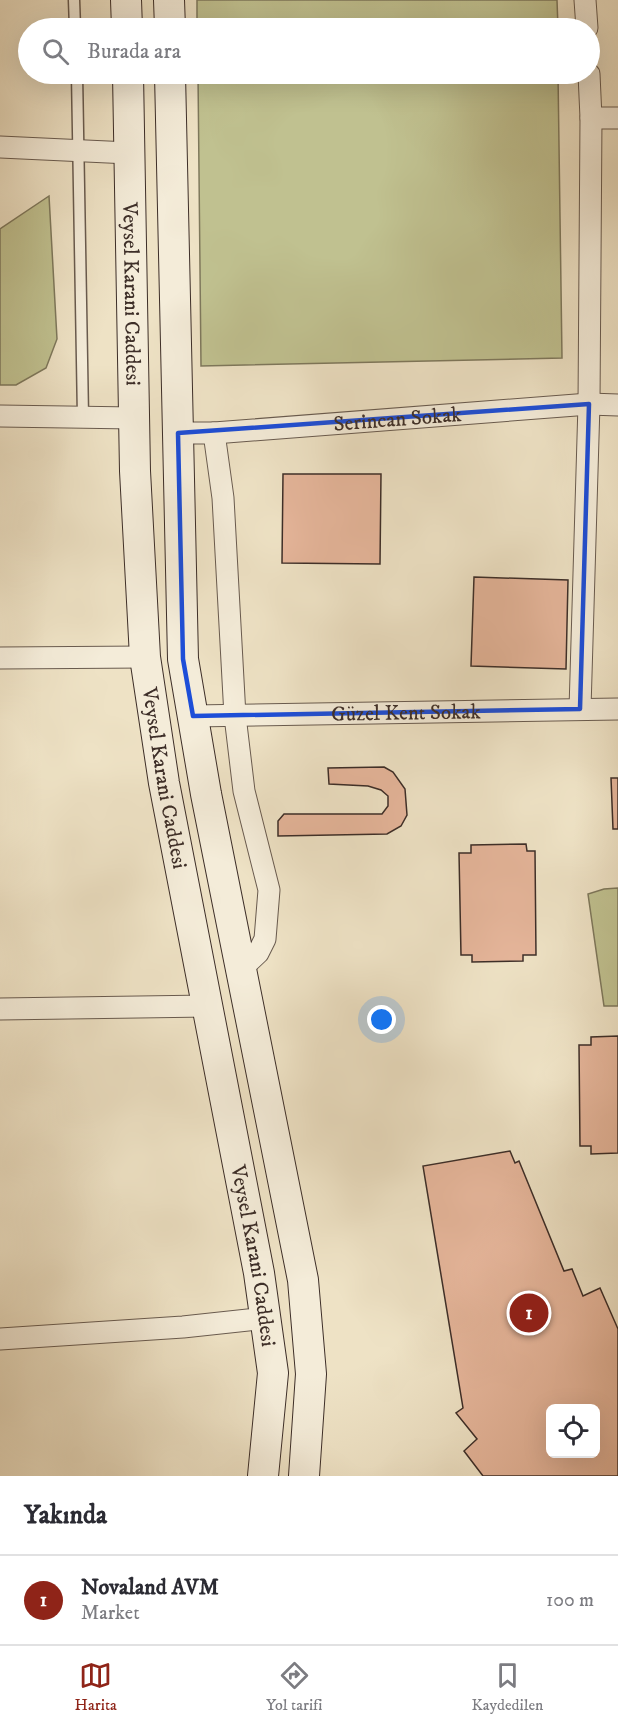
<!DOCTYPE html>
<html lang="tr">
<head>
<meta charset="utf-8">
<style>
  body { margin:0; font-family:"IM FELL DW Pica",serif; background:#f2f2f3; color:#2b2b33 }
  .controls { position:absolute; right:18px; bottom:18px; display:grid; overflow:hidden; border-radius:9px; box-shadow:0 6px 24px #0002 }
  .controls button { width:54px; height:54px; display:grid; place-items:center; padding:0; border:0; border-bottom:2px solid #e1e1e2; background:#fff; color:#2b2b33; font:30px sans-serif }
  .you { position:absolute; left:382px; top:1020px; width:21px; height:21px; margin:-15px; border:4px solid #fff; border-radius:50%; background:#1a73e8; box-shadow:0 0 0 9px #1a73e833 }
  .badge { display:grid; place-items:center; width:39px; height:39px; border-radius:50%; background:#8f2418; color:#fff; font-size:20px; font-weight:700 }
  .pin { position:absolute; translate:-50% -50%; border:3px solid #fff; box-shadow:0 2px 6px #0006 }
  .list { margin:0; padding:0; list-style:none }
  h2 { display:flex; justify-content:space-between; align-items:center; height:78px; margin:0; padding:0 24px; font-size:26px }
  h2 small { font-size:20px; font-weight:400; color:#7c7c81 }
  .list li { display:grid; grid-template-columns:39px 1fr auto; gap:18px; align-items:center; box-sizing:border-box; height:90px; padding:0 24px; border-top:2px solid #e1e1e2 }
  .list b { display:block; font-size:22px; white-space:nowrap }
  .list p { margin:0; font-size:20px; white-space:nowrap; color:#7c7c81 }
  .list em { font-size:20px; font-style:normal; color:#7c7c81 }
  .icon { flex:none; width:33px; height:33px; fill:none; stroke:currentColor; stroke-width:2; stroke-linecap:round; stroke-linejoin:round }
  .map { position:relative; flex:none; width:618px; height:1476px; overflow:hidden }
  .search { position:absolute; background:#fff; box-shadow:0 6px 24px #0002; left:18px; right:18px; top:18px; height:66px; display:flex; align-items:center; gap:15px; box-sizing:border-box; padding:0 21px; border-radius:33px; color:#7c7c81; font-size:22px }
  .sheet { height:168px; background:#fff }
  nav { display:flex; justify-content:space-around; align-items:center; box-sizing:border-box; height:84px; border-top:2px solid #e1e1e2; background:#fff; font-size:16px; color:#7c7c81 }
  nav a { display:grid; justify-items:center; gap:3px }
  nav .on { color:#8f2418 }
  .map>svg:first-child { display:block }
  .green { fill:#c0c190; stroke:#7e785c; stroke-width:1.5 }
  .building { fill:#e5b59a; stroke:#3d2e28; stroke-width:1.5; fill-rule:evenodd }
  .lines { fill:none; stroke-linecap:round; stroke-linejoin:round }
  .lane-casing { stroke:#695b4f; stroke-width:13 }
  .street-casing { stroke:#695b4f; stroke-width:23 }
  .secondary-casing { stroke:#3d2e28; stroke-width:32 }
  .lane { stroke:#f4ecd9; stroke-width:10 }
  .street { stroke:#f4ecd9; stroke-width:21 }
  .secondary { stroke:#f4ecd9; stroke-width:30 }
  .marked { fill:none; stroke:#1d4ed8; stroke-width:4.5; stroke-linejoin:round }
  .labels { text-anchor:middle; stroke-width:5; stroke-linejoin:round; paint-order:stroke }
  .street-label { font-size:21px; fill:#3d2e28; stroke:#f4ecd9 }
</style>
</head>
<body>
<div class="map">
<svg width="618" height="1476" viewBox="0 0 618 1476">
  <rect width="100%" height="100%" fill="#eee2c5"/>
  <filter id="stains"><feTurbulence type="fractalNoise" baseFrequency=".00333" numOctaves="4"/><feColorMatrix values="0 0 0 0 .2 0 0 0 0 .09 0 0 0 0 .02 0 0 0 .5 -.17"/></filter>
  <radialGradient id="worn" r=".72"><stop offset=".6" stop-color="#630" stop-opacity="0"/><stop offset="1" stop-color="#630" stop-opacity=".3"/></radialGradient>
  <!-- green -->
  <g class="green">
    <path d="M 197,0 L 557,0 L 558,28 L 197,28 Z"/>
    <path d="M 198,74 L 558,74 L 562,358 L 201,366 Z"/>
    <path d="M 49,196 L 57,339 L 46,368 L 16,385 L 0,385 L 0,229 Z"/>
    <path d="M 618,888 L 618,1006 L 604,1006 L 588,894 L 604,889 Z"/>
  </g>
  <!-- building -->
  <g class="building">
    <path d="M 283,474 L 381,474 L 380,564 L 282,563 Z"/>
    <path d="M 474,577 L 568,580 L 566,669 L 471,666 Z"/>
    <path d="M 384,767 L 393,772 L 405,789 L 407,815 L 401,826 L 387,834 L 278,836 L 278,821 L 284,814 L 382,814 L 388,806 L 388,796 L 381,790 L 368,786 L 329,784 L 328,768 Z"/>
    <path d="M 611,778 L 618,778 L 618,829 L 613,829 Z"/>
    <path d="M 526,844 L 527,851 L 535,851 L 536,955 L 523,955 L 523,961 L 472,962 L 472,955 L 461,955 L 459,853 L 471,853 L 471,845 Z"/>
    <path d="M 618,1036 L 618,1153 L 591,1154 L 591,1146 L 580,1146 L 579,1045 L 591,1045 L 591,1037 Z"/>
    <path d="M 510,1151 L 515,1163 L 519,1161 L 564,1271 L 572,1269 L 583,1296 L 600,1288 L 618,1329 L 618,1476 L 483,1476 L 464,1451 L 477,1439 L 456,1413 L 463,1408 L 423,1166 ZM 550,1408 L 596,1408 L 596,1454 L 550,1454 Z"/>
  </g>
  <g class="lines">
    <defs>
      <g id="lane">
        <path d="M 74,0 L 75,28"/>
        <path d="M 77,74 L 83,417"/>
      </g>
      <g id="street">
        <path d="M 585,0 L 587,28"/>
        <path d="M 591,118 L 618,118"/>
        <path d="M 0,147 L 129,153"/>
        <path d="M 0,416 L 134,418"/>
        <path id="s1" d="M 178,433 L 214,433 L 589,404 L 618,405"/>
        <path d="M 214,433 L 223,498 L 235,716 L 244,791 L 269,890 L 265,939 L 258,953 L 241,969"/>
        <path d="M 0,658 L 145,657"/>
        <path d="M 580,709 L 589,404 L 591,118 L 589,74"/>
        <path id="s2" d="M 193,716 L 618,709"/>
        <path d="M 0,1009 L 208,1006"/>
        <path d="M 0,1339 L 183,1327 L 266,1318"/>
      </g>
      <g id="secondary">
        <path d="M 126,0 L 127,28"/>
        <path d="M 169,0 L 170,28"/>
        <path id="s3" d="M 128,74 L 135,471 L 145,657 L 164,783 L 259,1273 L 273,1373 L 263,1476"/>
        <path d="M 170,74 L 183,659 L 206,794 L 303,1280 L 311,1374 L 304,1476"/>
      </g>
    </defs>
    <!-- lane casing -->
    <use href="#lane" class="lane-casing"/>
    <!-- street casing -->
    <use href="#street" class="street-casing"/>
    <!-- secondary casing -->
    <use href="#secondary" class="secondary-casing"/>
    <!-- lane -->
    <use href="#lane" class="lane"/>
    <!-- street -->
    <use href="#street" class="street"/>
    <!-- secondary -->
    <use href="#secondary" class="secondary"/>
  </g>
  <!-- marked area -->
  <path class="marked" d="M 589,404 L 580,709 L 193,716 L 183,659 L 178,433 Z"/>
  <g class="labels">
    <!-- street labels -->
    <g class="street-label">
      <text dy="7" stroke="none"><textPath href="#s3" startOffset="220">Veysel Karani Caddesi</textPath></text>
      <text dy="7" stroke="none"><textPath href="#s1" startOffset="220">Serincan Sokak</textPath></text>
      <text dy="7" stroke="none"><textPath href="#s2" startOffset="213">Güzel Kent Sokak</textPath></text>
      <text dy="7" stroke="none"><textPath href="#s3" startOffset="706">Veysel Karani Caddesi</textPath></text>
      <text dy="7" stroke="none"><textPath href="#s3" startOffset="1192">Veysel Karani Caddesi</textPath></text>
    </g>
  </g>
  <rect width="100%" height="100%" filter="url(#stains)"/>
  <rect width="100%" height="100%" fill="url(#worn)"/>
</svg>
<div class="controls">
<button><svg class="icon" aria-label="locate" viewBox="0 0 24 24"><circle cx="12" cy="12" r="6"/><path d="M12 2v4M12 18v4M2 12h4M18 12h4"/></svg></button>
</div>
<div class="you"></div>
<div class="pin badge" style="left:529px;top:1313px">1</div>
<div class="search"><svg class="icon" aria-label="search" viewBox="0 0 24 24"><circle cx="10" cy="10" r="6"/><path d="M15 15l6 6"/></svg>Burada ara</div>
</div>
<section class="sheet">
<h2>Yakında<small></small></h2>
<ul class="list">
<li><span class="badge">1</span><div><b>Novaland AVM</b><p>Market</p></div><em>100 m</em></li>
</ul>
</section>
<nav>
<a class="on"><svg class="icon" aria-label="map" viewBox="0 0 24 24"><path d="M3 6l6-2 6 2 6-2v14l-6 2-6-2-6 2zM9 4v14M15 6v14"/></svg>Harita</a>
<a><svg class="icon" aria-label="directions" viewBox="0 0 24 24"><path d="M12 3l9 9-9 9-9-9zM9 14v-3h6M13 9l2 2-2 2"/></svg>Yol tarifi</a>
<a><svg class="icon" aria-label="saved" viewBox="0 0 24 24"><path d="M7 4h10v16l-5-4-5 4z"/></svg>Kaydedilen</a>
</nav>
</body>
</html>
